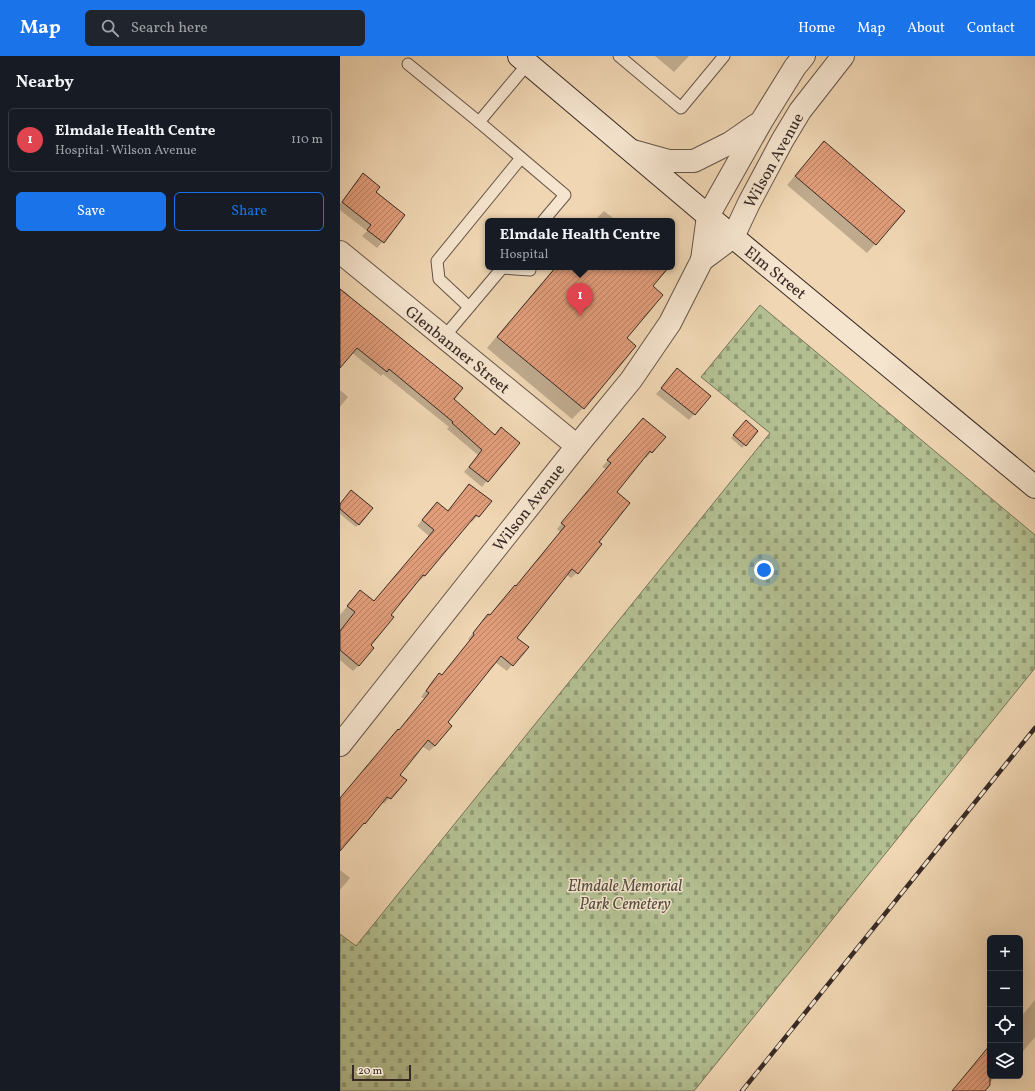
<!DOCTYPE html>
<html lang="en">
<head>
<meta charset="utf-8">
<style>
  body { margin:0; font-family:Vollkorn,serif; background:#20242c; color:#f1f3f6 }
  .controls { position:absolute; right:12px; bottom:12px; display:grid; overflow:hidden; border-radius:6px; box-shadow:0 4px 16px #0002 }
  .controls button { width:36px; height:36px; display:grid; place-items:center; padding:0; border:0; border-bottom:1px solid #363941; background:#171b24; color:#f1f3f6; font:20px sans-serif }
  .scale { position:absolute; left:12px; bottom:10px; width:59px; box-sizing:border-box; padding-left:4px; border:2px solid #362924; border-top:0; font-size:11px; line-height:14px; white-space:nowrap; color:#362924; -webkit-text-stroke:3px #f5e4ce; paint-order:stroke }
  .you { position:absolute; left:424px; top:514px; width:14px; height:14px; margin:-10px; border:3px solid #fff; border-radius:50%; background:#1a73e8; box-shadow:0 0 0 6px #1a73e833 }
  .badge { display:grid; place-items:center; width:26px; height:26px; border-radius:50%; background:#1a73e8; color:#fff; font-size:13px; font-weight:700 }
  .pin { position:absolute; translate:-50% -33px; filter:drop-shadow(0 1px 2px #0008) }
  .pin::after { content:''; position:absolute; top:21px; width:14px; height:12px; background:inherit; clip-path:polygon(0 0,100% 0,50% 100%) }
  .popup { position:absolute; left:145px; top:162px; width:190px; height:52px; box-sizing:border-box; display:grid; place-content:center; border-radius:6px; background:#171b24; filter:drop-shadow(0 1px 3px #0005); font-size:13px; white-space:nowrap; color:#9ea1a6 }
  .popup b { font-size:15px; color:#f1f3f6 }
  .popup::after { content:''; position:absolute; left:50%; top:100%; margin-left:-8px; border:8px solid transparent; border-top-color:#171b24 }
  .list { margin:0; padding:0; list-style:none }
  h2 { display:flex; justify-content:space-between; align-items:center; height:52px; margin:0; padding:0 16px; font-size:17px }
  h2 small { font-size:13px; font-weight:400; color:#9ea1a6 }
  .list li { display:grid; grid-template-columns:26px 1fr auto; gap:12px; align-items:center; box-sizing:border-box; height:64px; margin:0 8px 8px; padding:0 8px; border:1px solid #363941; border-radius:6px }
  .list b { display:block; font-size:15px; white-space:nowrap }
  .list p { margin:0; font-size:13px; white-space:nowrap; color:#9ea1a6 }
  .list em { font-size:13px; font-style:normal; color:#9ea1a6 }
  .actions { display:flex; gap:8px; padding:12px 16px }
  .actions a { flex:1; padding:9px 0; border:1px solid #1a73e8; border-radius:6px; text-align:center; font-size:14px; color:#1a73e8 }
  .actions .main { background:#1a73e8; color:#fff }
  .icon { flex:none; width:22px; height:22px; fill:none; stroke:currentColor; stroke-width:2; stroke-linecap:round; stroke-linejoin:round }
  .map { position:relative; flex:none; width:695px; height:1035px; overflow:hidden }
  header { display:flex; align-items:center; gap:24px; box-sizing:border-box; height:56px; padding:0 20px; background:#1a73e8; color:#fff }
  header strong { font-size:19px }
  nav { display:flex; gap:22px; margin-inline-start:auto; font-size:14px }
  .search { width:280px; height:36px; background:#20242c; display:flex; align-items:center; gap:10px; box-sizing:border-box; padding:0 14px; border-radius:6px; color:#9ea1a6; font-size:15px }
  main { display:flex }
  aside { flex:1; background:#171b24 }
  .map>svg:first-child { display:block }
  .cemetery { fill:url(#cemetery-stones); stroke:#74745a }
  .shadow { fill:#0003 }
  .building { fill:url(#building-hatch); stroke:#362924 }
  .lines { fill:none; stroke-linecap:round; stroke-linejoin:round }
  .service-casing { stroke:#645448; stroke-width:13 }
  .minor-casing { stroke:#645448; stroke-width:24 }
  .tertiary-casing { stroke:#645448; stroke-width:24 }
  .secondary-casing { stroke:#362924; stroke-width:24 }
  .service { stroke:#f5e4ce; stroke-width:11 }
  .minor { stroke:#f5e4ce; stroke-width:22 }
  .tertiary { stroke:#f5e4ce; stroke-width:22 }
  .secondary { stroke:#f5e4ce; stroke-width:22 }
  .rail-casing { stroke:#362924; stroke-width:4.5 }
  .rail { stroke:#f5e4ce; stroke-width:3; stroke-dasharray:9; stroke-linecap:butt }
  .labels { text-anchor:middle; stroke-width:3; stroke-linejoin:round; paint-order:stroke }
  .street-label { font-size:16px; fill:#362924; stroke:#f5e4ce }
  .park-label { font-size:16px; font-style:italic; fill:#554e3f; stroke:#f5e4ce }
</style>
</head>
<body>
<header>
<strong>Map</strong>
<div class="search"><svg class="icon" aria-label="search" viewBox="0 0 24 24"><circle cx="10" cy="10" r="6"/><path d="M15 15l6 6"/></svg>Search here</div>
<nav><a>Home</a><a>Map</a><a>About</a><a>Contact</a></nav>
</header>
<main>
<aside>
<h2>Nearby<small></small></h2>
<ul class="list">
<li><span class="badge" style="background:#e0444e">1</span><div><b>Elmdale Health Centre</b><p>Hospital · Wilson Avenue</p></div><em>110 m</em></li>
</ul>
<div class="actions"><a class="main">Save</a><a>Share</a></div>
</aside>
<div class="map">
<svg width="695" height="1035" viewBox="0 0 695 1035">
  <defs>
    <pattern id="cemetery-stones" width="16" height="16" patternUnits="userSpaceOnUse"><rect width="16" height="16" fill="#b3bf91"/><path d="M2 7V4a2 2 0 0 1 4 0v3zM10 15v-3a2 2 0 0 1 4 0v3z" fill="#929b76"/></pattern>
    <pattern id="building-hatch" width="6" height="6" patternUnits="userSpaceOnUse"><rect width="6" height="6" fill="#e19d7a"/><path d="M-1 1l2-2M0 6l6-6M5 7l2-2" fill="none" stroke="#b78064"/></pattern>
  </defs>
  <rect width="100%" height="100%" fill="#f0d6b3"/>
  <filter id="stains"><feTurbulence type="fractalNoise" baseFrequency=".005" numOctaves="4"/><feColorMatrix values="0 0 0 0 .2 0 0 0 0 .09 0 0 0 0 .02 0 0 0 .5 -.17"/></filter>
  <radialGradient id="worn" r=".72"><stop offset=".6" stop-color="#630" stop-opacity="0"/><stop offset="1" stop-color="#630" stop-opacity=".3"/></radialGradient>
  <!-- cemetery -->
  <path class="cemetery" d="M 420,249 L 695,479 L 695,612 L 354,1035 L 0,1035 L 0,878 L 16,890 L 430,377 L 361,321 Z"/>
  <!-- shadow -->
  <g class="shadow">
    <path d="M 315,0 L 349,0 L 334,16 Z"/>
    <path d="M 476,95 L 564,155 L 527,197 L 447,129 Z"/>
    <path d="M 18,124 L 64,160 L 37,192 L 22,180 L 27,175 L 0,154 L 0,148 Z"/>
    <path d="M 264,155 L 277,165 L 254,165 Z"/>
    <path d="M 215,211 L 327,211 L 311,230 L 285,282 L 295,291 L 243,352 L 232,363 L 147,292 Z"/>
    <path d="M 0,232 L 9,239 L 7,241 L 112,343 L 154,379 L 161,373 L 178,387 L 142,431 L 124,416 L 138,399 L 107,373 L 109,371 L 43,318 L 41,320 L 11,296 L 0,311 Z"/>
    <path d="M 337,314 L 369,340 L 349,364 L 316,338 Z"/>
    <path d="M 0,334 L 8,341 L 0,351 Z"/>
    <path d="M 404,368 L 417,375 L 402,392 L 391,382 Z"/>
    <path d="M 298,369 L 325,381 L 306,402 L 304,401 L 276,436 L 258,486 L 237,517 L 231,522 L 226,518 L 176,582 L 172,609 L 167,615 L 155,606 L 107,666 L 95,690 L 89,695 L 82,690 L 59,719 L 65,724 L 44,748 L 42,746 L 0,794 L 0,743 L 52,680 L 58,674 L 59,675 L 85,643 L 81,641 L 93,624 L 99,618 L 101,620 L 130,585 L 128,583 L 143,565 L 149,560 L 169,536 L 175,531 L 220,476 L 217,473 L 266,413 L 262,411 Z"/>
    <path d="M 129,429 L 150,445 L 132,466 L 130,465 L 85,520 L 79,525 L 78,524 L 49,559 L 19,609 L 13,615 L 0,604 L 0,559 L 20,535 L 33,546 L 89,480 L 77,470 L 91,453 L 97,447 L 107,456 Z"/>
    <path d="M 0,449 L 19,468 L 16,471 L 0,458 Z"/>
    <path d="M 0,814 L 10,822 L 0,834 Z"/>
    <path d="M 695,944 L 695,981 L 680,999 L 680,962 Z"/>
    <path d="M 649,991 L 650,1020 L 656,1020 L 641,1035 L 613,1035 Z"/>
  </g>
  <!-- building -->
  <g class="building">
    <path d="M 484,85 L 565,155 L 536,189 L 455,120 Z"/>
    <path d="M 23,117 L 40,131 L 36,136 L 65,159 L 44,187 L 27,174 L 31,169 L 2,146 Z"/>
    <path d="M 216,211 L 329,211 L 313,230 L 323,239 L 287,282 L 296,290 L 244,353 L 157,281 Z"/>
    <path d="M 0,233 L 123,332 L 114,343 L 155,379 L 161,371 L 180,387 L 148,426 L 129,411 L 142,394 L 112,367 L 113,366 L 49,313 L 47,316 L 17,292 L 0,312 Z"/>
    <path d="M 337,312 L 371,340 L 355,359 L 321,332 Z"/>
    <path d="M 303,362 L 326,381 L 312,397 L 310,395 L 277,436 L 290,447 L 259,486 L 262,488 L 238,518 L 232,513 L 177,582 L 189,591 L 173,610 L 161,600 L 108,666 L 112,670 L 95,690 L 88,684 L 60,719 L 67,724 L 51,743 L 47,741 L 25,768 L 24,767 L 0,795 L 0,742 L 58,673 L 59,674 L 89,637 L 86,635 L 99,617 L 102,619 L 134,579 L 133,577 L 148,558 L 150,559 L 175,529 L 176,530 L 225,470 L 221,467 L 271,407 L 267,404 Z"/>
    <path d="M 406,364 L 418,375 L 406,390 L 393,379 Z"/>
    <path d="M 129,428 L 152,445 L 139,461 L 136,459 L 85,520 L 83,519 L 51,559 L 54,561 L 31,589 L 34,592 L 19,610 L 0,594 L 0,575 L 15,556 L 7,550 L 20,534 L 34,545 L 94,474 L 82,464 L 97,446 L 108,455 Z"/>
    <path d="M 11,434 L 33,452 L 19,469 L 0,453 L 0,448 Z"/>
    <path d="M 650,989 L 650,1029 L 645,1035 L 612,1035 Z"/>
  </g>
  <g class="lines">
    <defs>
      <g id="service">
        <path d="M 279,0 L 341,52 L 384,0"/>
        <path d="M 190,5 L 139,66 L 225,139 L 203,165"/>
        <path d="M 68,8 L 139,66"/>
        <path d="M 162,212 L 190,214"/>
        <path d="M 129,251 L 99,223 L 97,205 L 181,102"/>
        <path d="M 104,281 L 163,211"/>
      </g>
      <path id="minor" d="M 0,196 L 237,390"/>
      <g id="tertiary">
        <path d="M 293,95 L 329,105 L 354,105 L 390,87 L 416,69"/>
        <path d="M 362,204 L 368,160 L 421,66 L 455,11 L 464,0"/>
        <path d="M 0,689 L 237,390 L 291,324 L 330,267 L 362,204 L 393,181 L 409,147 L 442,85 L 460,55 L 503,0"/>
      </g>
      <path id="secondary" d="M 179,0 L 393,181 L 695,431"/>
    </defs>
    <!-- service casing -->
    <use href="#service" class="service-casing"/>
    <!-- minor casing -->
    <use href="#minor" class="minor-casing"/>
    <!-- tertiary casing -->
    <use href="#tertiary" class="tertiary-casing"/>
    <!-- secondary casing -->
    <use href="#secondary" class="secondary-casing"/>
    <!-- service -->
    <use href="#service" class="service"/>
    <!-- minor -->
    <use href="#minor" class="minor"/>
    <!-- tertiary -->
    <use href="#tertiary" class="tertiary"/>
    <!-- secondary -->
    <use href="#secondary" class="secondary"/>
    <defs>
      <path id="rail" d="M 402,1035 L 695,672"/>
    </defs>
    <!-- rail casing -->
    <use href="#rail" class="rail-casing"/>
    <!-- rail -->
    <use href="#rail" class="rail"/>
  </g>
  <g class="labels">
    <!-- street labels -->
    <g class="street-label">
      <text transform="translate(433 104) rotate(-61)" y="6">Wilson Avenue</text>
      <text transform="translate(436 216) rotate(39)" y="6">Elm Street</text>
      <text transform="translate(118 293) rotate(39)" y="6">Glenbanner Street</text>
      <text transform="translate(188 451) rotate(-52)" y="6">Wilson Avenue</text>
    </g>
    <!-- park labels -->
    <g class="park-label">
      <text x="285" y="835">Elmdale Memorial<tspan x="285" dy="18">Park Cemetery</tspan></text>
    </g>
  </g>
  <rect width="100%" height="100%" filter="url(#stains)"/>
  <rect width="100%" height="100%" fill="url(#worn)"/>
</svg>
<div class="controls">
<button>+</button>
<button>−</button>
<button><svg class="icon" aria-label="locate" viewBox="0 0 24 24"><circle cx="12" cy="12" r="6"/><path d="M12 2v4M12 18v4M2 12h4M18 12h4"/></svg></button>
<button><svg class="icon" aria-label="layers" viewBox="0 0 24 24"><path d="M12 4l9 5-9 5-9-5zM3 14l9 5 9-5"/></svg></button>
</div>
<div class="scale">20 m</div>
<div class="you"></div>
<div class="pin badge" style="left:240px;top:260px;background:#e0444e">1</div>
<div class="popup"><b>Elmdale Health Centre</b>Hospital</div>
</div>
</main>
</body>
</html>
